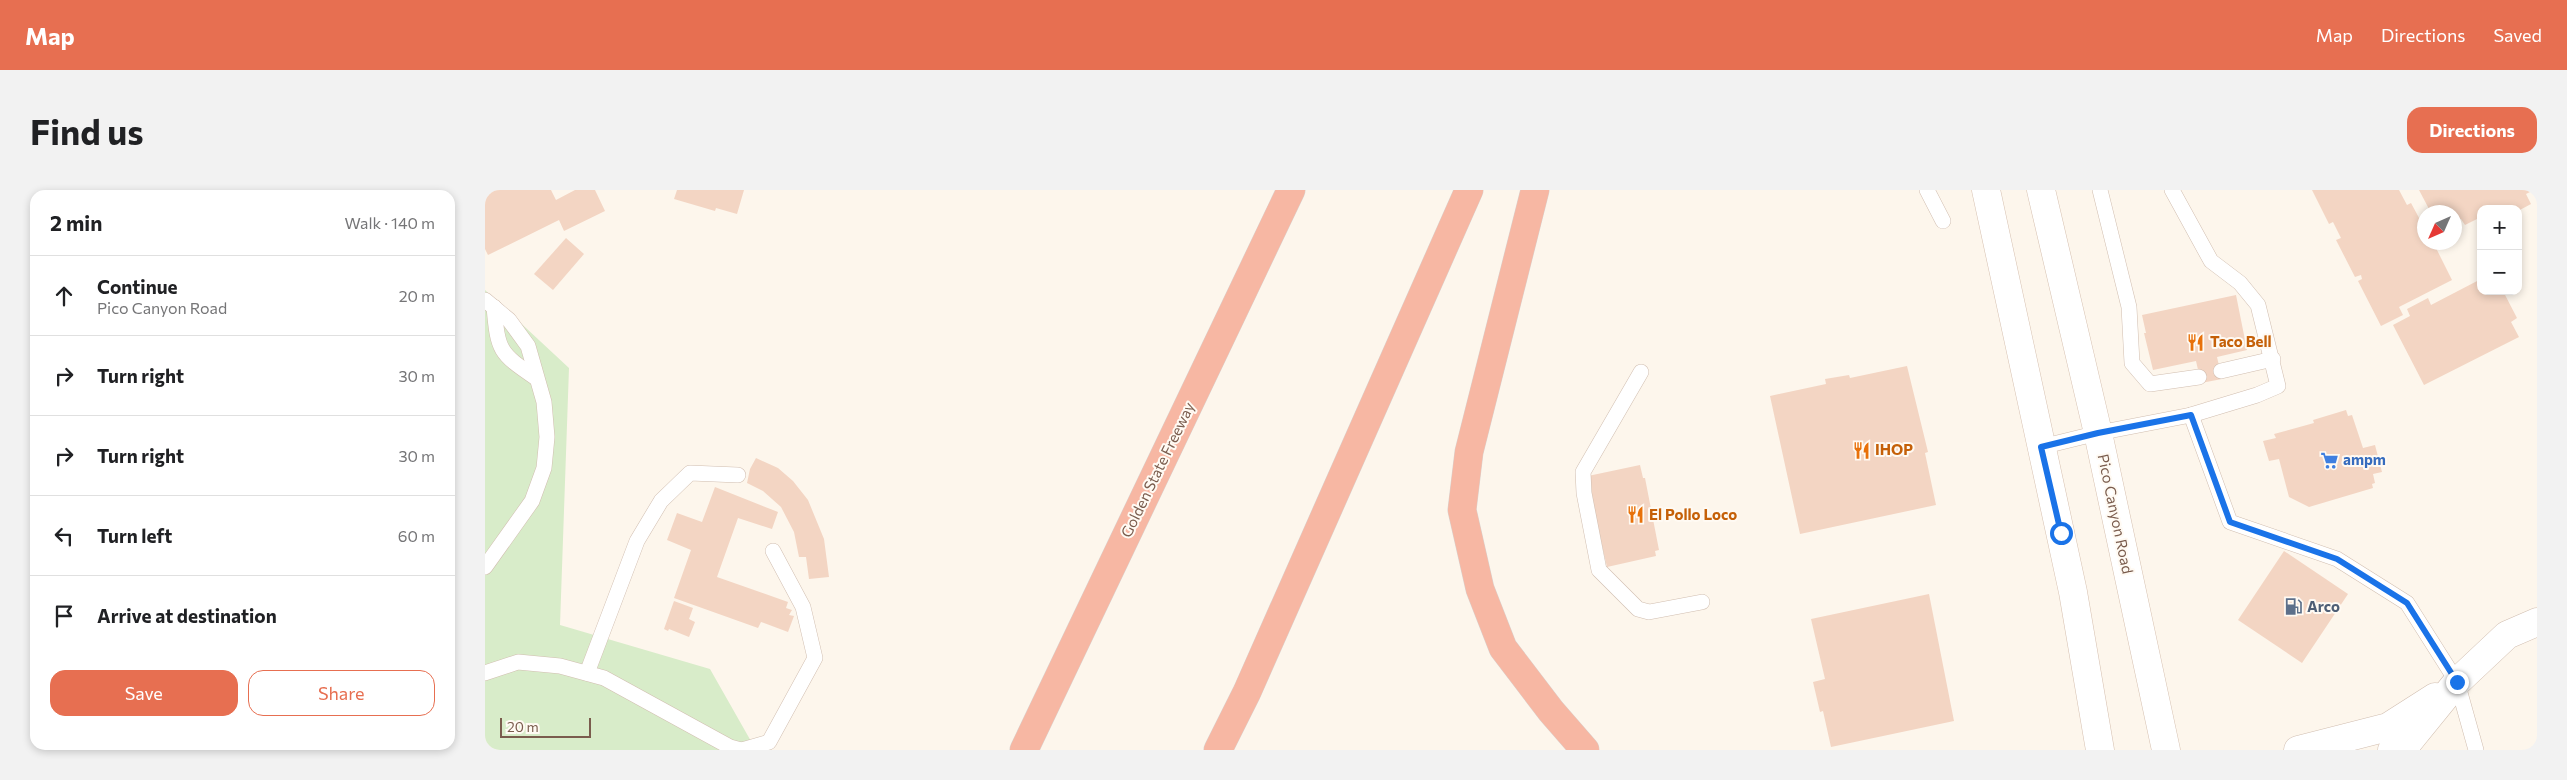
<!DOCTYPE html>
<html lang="en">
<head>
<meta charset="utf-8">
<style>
  body { margin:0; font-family:Commissioner,sans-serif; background:#f2f2f2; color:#202124 }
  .controls { position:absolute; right:15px; top:15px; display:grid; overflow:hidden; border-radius:10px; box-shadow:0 2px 8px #0003 }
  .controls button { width:45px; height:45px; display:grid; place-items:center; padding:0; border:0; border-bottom:1px solid #e0e0e0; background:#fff; color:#202124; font:25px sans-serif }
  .compass { position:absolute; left:1932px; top:15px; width:45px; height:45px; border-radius:50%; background:#fff; box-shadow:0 2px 8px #0003; rotate:225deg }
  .scale { position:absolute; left:15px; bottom:12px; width:91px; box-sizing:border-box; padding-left:5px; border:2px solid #7a5c4d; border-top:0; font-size:14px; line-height:18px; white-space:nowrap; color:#7a5c4d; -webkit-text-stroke:4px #fffaf3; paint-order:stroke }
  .stop { position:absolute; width:15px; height:15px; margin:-11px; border:4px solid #1a73e8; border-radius:50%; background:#fff }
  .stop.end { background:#1a73e8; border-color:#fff; box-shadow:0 1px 5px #0008 }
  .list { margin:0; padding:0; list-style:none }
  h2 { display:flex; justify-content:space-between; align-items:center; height:65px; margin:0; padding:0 20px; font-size:21px }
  h2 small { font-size:16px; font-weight:400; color:#757577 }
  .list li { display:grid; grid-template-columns:32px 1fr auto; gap:15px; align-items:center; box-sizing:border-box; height:80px; padding:0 20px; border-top:1px solid #e0e0e0 }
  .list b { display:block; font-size:19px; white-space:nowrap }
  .list p { margin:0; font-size:16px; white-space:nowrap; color:#757577 }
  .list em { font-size:16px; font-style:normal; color:#757577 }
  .actions { display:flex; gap:10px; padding:15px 20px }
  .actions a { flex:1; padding:11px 0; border:1px solid #e76f51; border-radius:15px; text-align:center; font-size:18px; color:#e76f51 }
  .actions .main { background:#e76f51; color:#fff }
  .icon { flex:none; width:28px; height:28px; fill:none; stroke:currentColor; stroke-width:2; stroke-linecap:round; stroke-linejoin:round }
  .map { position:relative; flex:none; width:2052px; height:560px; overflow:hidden; border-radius:15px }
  header { display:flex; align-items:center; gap:30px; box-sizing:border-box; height:70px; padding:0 25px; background:#e76f51; color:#fff }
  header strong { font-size:24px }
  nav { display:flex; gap:28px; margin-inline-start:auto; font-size:18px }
  .intro { display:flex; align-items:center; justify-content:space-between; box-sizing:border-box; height:120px; padding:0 30px }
  h1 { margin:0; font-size:35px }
  .button { padding:12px 22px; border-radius:15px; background:#e76f51; color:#fff; font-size:18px; font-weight:700 }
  main { display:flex; gap:30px; padding:0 30px }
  aside { flex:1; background:#fff; border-radius:15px; box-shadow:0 2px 8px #0003 }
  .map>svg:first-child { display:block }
  .green { fill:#d8ecc9 }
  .building { fill:#f3d5c3 }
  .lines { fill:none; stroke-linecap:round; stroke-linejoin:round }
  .service-casing { stroke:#d1beb0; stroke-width:16 }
  .minor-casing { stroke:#d1beb0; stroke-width:29 }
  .secondary-casing { stroke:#d6c0b0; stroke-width:29 }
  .motorway-casing { stroke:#dad1cd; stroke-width:29 }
  .service { stroke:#fff; stroke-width:15 }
  .minor { stroke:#fff; stroke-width:28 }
  .secondary { stroke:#fff; stroke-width:28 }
  .motorway { stroke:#f7b7a3; stroke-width:28 }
  .route { stroke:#1a73e8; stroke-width:6 }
  .labels { text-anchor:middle; stroke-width:4; stroke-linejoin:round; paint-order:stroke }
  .food-label { font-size:15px; font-weight:bold; fill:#c56008; stroke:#fffaf3; text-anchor:start }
  .shop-label { font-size:15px; font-weight:bold; fill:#366cbe; stroke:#fffaf3; text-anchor:start }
  .street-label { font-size:15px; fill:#7a5c4d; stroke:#fffaf3 }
  .service-label { font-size:15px; font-weight:bold; fill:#4e5e75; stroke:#fffaf3; text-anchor:start }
</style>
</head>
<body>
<header>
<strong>Map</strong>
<nav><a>Map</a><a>Directions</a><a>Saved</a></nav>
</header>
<div class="intro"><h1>Find us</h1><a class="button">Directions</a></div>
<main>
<aside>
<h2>2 min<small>Walk · 140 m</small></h2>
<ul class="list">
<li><svg class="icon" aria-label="ahead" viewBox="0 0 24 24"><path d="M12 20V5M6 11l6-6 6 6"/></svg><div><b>Continue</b><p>Pico Canyon Road</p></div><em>20 m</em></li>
<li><svg class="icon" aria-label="right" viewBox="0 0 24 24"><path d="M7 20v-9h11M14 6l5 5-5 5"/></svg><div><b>Turn right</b></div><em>30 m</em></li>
<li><svg class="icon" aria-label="right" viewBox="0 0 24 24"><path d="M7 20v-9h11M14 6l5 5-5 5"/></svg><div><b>Turn right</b></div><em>30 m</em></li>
<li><svg class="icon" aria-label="left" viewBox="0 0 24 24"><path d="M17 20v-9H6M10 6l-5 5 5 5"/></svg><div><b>Turn left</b></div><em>60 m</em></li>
<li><svg class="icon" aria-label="arrive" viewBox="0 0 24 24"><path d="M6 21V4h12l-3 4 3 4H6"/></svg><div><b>Arrive at destination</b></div></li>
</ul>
<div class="actions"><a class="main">Save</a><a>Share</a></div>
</aside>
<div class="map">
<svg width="2052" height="560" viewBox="0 0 2052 560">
  <rect width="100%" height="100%" fill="#fdf6ec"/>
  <!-- green -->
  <path class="green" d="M 0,100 L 84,178 L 75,435 L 225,479 L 271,560 L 0,560 Z"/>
  <!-- building -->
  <g class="building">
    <path d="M 0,0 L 66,0 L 71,10 L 90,0 L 110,0 L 120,21 L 79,41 L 74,30 L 3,65 L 0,59 Z"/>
    <path d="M 192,0 L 259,0 L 252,24 L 231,18 L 230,21 L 189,9 Z"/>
    <path d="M 1827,0 L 1914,0 L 1922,15 L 1926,13 L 1940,39 L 1940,52 L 1948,52 L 1967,90 L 1914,117 L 1918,125 L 1896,136 L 1873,91 L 1877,89 L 1876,85 L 1870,87 L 1851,50 L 1856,48 L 1848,32 L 1844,34 Z"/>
    <path d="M 1934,0 L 2049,0 L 2041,4 L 2046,14 L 2033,21 L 2033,19 L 1996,19 L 1996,36 L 1992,29 L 1980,35 L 1976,29 L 1970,32 L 1970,22 L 1949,22 L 1947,18 L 1944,19 Z"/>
    <path d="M 81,48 L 99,64 L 68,100 L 49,84 Z"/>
    <path d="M 1996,89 L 1996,101 L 2018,101 L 2032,128 L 2026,132 L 2034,147 L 1939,195 L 1908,135 L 1925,126 L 1922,119 L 1943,108 L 1946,115 Z"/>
    <path d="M 1751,105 L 1762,160 L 1732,167 L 1737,189 L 1716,193 L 1711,171 L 1668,180 L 1659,143 L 1661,143 L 1657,125 Z"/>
    <path d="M 1422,176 L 1443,262 L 1440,263 L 1451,315 L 1315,344 L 1285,206 L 1341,194 L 1340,189 L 1364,185 L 1365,188 Z"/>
    <path d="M 1861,220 L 1863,226 L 1867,225 L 1878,258 L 1890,255 L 1897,282 L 1888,284 L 1890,293 L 1887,294 L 1888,298 L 1824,317 L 1804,307 L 1794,269 L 1784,271 L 1778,251 L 1791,248 L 1789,244 L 1829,233 L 1828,230 Z"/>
    <path d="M 271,268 L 293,278 L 308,291 L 323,310 L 339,349 L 344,387 L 324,389 L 321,367 L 314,367 L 309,342 L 296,317 L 278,301 L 262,293 L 265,279 Z"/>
    <path d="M 1155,275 L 1158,288 L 1160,288 L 1174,360 L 1170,361 L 1171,366 L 1122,377 L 1115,347 L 1112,347 L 1103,286 Z"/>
    <path d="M 230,297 L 293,322 L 287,339 L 253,328 L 232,387 L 303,412 L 301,418 L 307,420 L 304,425 L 309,426 L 303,442 L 276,432 L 273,438 L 189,408 L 206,360 L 182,350 L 192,323 L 217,332 Z"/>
    <path d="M 1799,361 L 1863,404 L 1817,473 L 1753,430 Z"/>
    <path d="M 1444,404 L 1469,531 L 1346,557 L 1338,521 L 1335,522 L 1328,492 L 1340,489 L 1326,429 Z"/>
    <path d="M 189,411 L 208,418 L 204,429 L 210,432 L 204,447 L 184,439 L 183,441 L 179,439 Z"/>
  </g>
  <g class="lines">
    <defs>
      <g id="service">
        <path d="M 1442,0 L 1458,31"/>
        <path d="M 1615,0 L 1644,117 L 1647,173 L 1665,194 L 1714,187"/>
        <path d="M 1687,0 L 1726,71 L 1755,93 L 1773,115 L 1793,196 L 1772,205 L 1706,225"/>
        <path d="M 0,110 L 24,130 L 43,156 L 59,212 L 62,247 L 59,278 L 47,311 L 0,377"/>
        <path d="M 9,117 C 13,161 14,163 51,188"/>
        <path d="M 1736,181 L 1788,169"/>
        <path d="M 1156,182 L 1098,282 L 1099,303 L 1114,380 L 1153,419 L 1164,422 L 1217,412"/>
        <path d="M 1556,257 L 1613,243 L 1706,225 L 1745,332 L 1852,369 L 1922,413 L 1972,492 L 1991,560"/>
        <path d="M 0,483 L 33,472 L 75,476 L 119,488 L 245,557 L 256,560"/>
        <path d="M 102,483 L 152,351 L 176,311 L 205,283 L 253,285"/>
        <path d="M 257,560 L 284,552 L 330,468 L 318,417 L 288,361"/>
      </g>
      <g id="minor">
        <path d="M 1813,560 L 1903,537 L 1950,507"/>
        <path d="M 1907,560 L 1920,556 L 1972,492 L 2022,445 L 2052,432"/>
      </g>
      <g id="secondary">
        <path d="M 1501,0 L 1588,402 L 1615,560"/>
        <path d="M 1556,0 L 1613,243 L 1681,560"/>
      </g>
      <g id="motorway">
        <path d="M 1050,0 L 984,262 L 977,320 L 995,399 L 1018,458 L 1066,521 L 1100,560"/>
        <path d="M 539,560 L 806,0"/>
        <path d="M 733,560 L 762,502 L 984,0"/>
      </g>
    </defs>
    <!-- service casing -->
    <use href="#service" class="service-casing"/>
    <!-- minor casing -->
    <use href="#minor" class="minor-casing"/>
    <!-- secondary casing -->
    <use href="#secondary" class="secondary-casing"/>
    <!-- motorway casing -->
    <use href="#motorway" class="motorway-casing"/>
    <!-- service -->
    <use href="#service" class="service"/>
    <!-- minor -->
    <use href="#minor" class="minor"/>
    <!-- secondary -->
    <use href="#secondary" class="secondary"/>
    <!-- motorway -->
    <use href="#motorway" class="motorway"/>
  </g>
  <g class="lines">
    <!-- route -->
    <path class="route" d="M 1576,343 L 1556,257 L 1613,243 L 1706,225 L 1745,332 L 1852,369 L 1922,413 L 1972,492"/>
  </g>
  <!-- icons -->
  <defs>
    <symbol id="restaurant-bare" viewBox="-9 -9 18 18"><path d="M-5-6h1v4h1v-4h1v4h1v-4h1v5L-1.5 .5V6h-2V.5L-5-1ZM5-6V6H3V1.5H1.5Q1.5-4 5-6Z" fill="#e8710a" stroke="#fffaf3" stroke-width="2.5" paint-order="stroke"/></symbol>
    <symbol id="supermarket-bare" viewBox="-9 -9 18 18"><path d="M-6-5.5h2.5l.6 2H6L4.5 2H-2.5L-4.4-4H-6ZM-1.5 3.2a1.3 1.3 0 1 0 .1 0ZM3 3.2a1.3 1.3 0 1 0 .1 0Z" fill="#3f7fe0" stroke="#fffaf3" stroke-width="2.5" paint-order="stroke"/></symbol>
    <symbol id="fuel-bare" viewBox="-9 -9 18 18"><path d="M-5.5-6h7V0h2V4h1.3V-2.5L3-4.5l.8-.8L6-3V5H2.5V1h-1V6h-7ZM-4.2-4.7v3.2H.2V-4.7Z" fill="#5c6f8a" stroke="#fffaf3" stroke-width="2.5" paint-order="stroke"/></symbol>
  </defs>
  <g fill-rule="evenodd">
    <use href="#restaurant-bare" x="1698" y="140" width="25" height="25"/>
    <use href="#restaurant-bare" x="1364" y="248" width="25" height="25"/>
    <use href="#supermarket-bare" x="1832" y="258" width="25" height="25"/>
    <use href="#restaurant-bare" x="1138" y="312" width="25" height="25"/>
    <use href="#fuel-bare" x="1796" y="404" width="25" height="25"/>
  </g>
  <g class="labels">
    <!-- food labels -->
    <g class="food-label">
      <text x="1725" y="157">Taco Bell</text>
      <text x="1390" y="265">IHOP</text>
      <text x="1164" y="330">El Pollo Loco</text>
    </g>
    <!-- shop labels -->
    <g class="shop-label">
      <text x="1858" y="275">ampm</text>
    </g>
    <!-- street labels -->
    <g class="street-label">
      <text transform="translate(673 280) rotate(-64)" y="5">Golden State Freeway</text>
      <text transform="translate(1630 324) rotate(78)" y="5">Pico Canyon Road</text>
    </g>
    <!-- service labels -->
    <g class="service-label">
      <text x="1822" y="422">Arco</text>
    </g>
  </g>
</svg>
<div class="controls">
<button>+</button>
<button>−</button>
</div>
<svg class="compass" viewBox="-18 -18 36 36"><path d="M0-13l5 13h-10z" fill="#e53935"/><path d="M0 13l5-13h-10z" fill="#757577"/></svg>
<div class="scale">20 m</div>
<div class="stop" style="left:1576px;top:343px"></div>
<div class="stop end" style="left:1972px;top:492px"></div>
</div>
</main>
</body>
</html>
